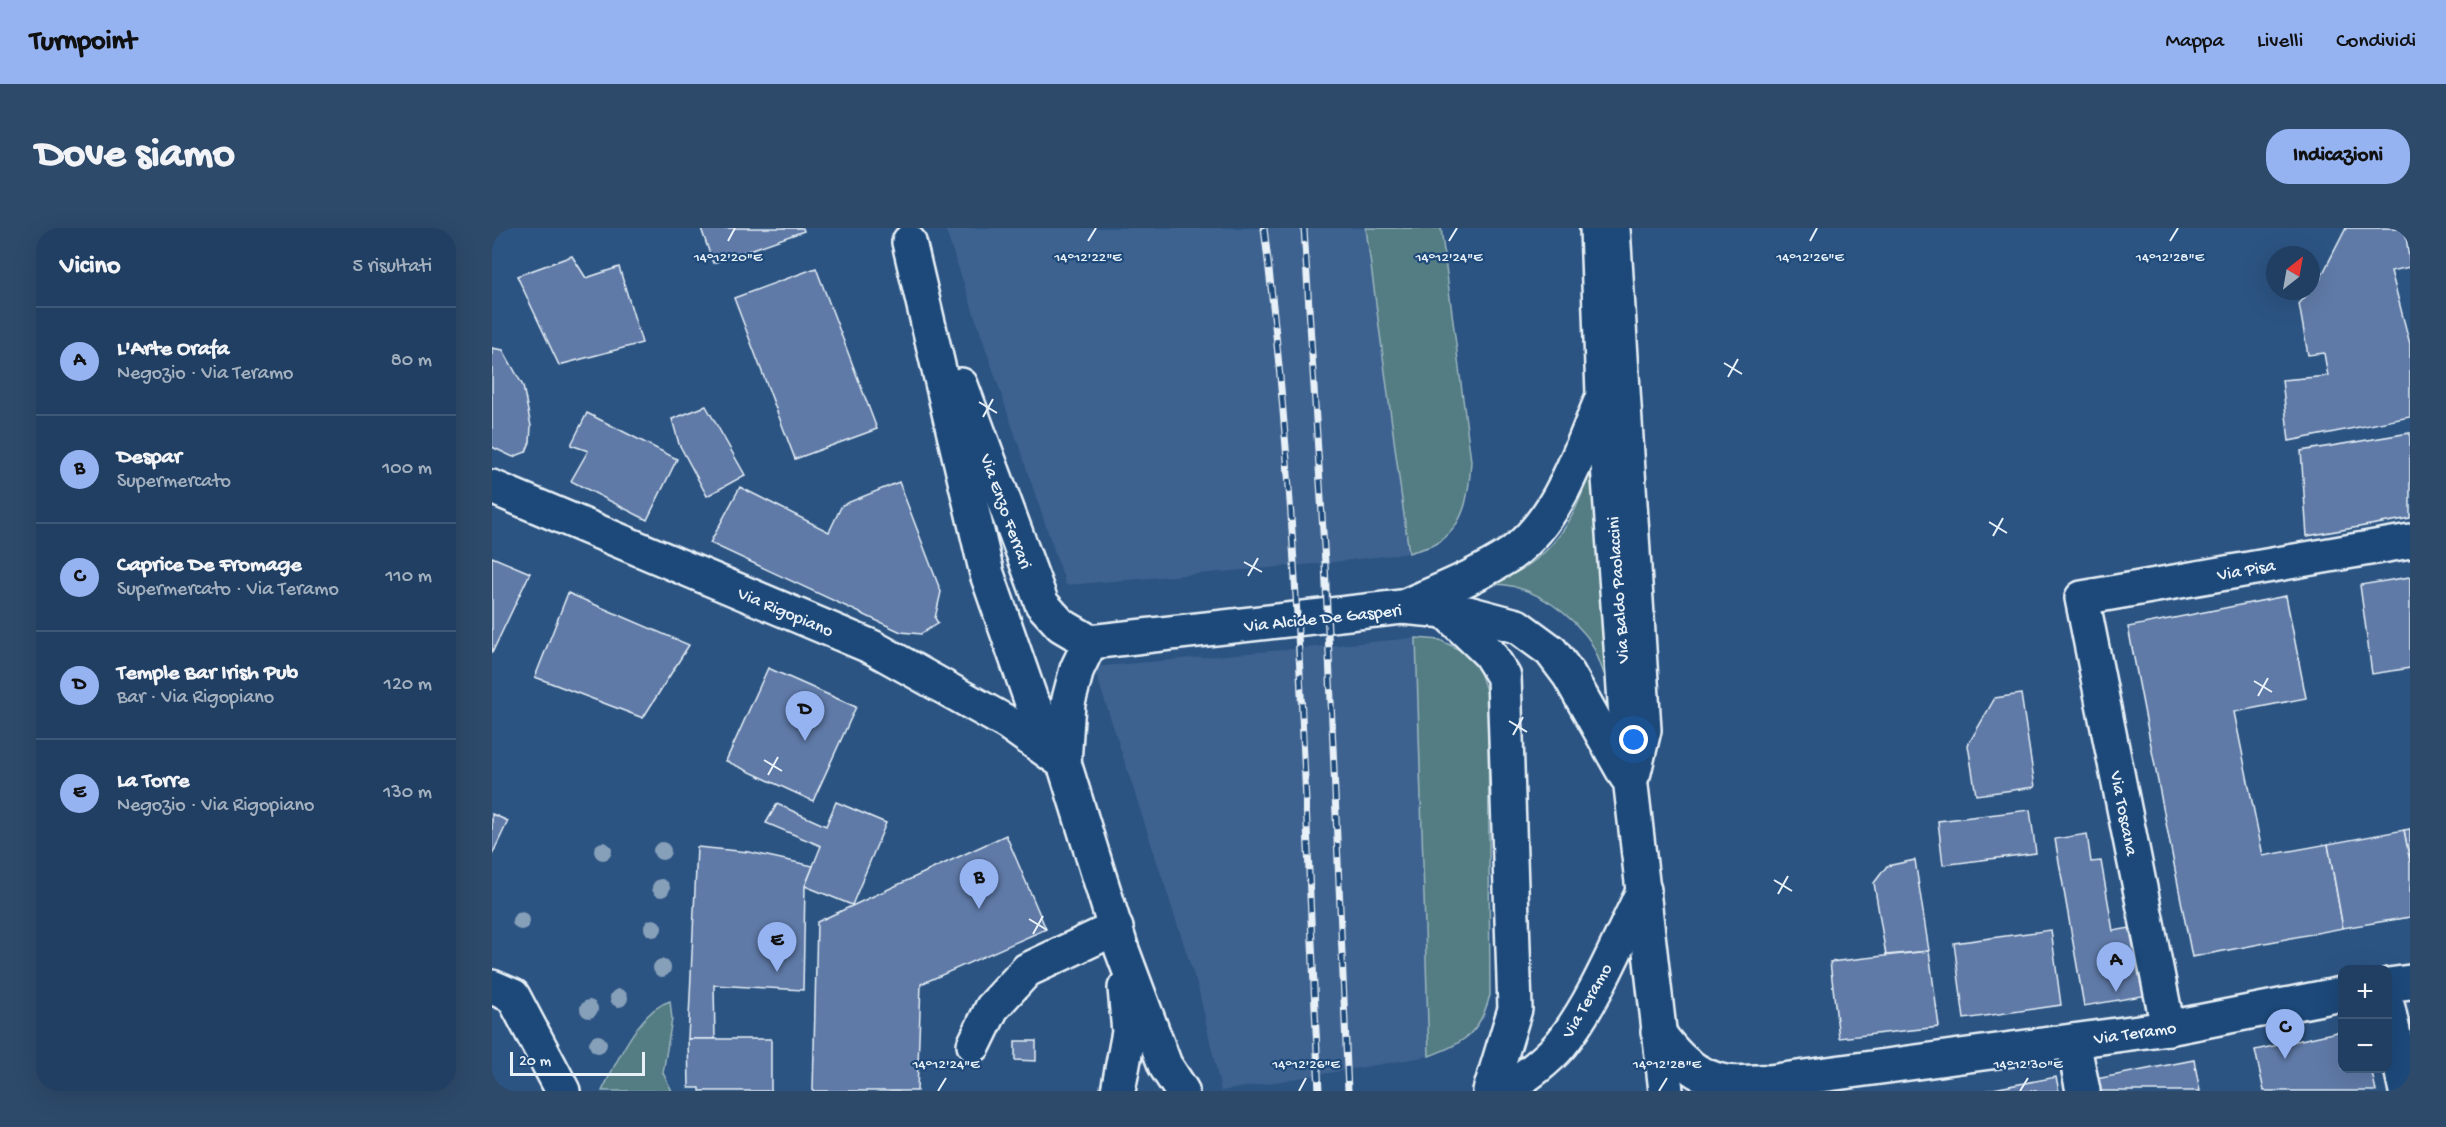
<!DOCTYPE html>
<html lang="it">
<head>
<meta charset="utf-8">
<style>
  body { margin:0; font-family:"Gochi Hand",sans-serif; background:#2d4a6b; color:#f1f3f6 }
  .controls { position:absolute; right:18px; bottom:18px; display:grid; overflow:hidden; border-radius:12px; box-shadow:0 6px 24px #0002 }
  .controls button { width:54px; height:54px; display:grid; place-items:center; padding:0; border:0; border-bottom:2px solid #3e5877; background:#213f62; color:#f1f3f6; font:30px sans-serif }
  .compass { position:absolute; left:1774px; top:18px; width:54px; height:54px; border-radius:50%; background:#213f62; box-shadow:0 6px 24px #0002; rotate:31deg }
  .scale { position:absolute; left:18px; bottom:15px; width:135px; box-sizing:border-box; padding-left:6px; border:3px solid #e8f1f8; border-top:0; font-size:16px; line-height:21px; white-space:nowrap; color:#e8f1f8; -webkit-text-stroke:4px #1f4a7a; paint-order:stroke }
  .you { position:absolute; left:1142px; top:512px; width:21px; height:21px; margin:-15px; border:4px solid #fff; border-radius:50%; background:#1a73e8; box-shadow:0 0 0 9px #1a73e833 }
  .badge { display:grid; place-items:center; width:39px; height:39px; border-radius:50%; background:#95b2f1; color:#111; font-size:20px; font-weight:700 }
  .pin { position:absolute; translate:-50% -50px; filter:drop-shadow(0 2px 3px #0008) }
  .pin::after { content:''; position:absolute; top:32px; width:21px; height:18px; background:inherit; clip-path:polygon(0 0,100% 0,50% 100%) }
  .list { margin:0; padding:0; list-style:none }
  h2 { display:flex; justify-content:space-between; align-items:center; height:78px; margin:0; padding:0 24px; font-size:26px }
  h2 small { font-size:20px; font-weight:400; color:#a2afbe }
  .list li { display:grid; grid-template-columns:39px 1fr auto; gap:18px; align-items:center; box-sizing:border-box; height:108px; padding:0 24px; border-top:2px solid #3e5877 }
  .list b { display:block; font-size:22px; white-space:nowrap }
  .list p { margin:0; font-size:20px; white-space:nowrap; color:#a2afbe }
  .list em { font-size:20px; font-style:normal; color:#a2afbe }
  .map { position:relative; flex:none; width:1918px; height:863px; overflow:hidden; border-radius:24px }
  header { display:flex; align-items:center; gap:36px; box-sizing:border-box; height:84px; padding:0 30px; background:#95b2f1; color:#111 }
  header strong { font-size:28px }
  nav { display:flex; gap:33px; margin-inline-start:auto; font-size:21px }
  .intro { display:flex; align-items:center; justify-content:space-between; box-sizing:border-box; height:144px; padding:0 36px }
  h1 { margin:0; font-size:42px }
  .button { padding:15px 27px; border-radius:24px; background:#95b2f1; color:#111; font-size:21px; font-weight:700 }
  main { display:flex; gap:36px; padding:0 36px }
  aside { flex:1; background:#213f62; border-radius:24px; box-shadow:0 6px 24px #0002 }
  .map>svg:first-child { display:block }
  .built { fill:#3e6290 }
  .green { fill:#527c83; stroke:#9db6be; stroke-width:1.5 }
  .building { fill:#5e7aa7; stroke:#e8f1f8; stroke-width:1.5 }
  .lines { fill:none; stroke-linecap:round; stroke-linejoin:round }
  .minor-casing { stroke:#e8f1f8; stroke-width:38 }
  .major-casing { stroke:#e8f1f8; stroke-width:38 }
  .minor { stroke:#1f4a7a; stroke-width:33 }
  .major { stroke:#1f4a7a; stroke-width:33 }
  .rail-casing { stroke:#e8f1f8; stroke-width:7 }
  .rail { stroke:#1f4a7a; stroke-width:4.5; stroke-dasharray:14; stroke-linecap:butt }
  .tree { fill:#87a0b9 }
  .ticks { fill:none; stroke:#e8f1f8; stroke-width:2 }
  .labels { text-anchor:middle; stroke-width:4.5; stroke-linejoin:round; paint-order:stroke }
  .street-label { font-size:18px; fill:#e8f1f8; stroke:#1f4a7a }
  .ticks-label { font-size:15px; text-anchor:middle; fill:#e8f1f8; stroke:#1f4a7a; stroke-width:4.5; stroke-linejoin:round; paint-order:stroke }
</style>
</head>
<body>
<header>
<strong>Turnpoint</strong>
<nav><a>Mappa</a><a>Livelli</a><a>Condividi</a></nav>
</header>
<div class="intro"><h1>Dove siamo</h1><a class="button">Indicazioni</a></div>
<main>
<aside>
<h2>Vicino<small>5 risultati</small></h2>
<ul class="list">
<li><span class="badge">A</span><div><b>L'Arte Orafa</b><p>Negozio · Via Teramo</p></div><em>80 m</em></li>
<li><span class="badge">B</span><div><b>Despar</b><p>Supermercato</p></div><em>100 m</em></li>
<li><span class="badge">C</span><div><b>Caprice De Fromage</b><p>Supermercato · Via Teramo</p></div><em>110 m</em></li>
<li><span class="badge">D</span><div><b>Temple Bar Irish Pub</b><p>Bar · Via Rigopiano</p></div><em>120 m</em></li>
<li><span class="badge">E</span><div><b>La Torre</b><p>Negozio · Via Rigopiano</p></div><em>130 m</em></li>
</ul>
</aside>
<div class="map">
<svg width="1918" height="863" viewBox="0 0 1918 863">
  <rect width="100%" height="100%" fill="#2c5483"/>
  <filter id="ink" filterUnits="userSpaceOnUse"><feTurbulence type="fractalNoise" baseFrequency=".0167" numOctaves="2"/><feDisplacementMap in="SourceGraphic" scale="12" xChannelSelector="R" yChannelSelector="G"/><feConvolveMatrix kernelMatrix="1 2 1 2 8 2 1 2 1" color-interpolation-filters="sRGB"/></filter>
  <g filter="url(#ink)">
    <!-- built -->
    <g class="built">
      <path d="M 453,0 L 949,0 L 979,233 L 974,277 L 963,300 L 943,317 L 917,325 L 833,335 L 574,357 Z"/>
      <path d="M 924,410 L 948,412 L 970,423 L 987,441 L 996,469 L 998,767 L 993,788 L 979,807 L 963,819 L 937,828 L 729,863 L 707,763 L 602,439 Z"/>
    </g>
    <!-- green -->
    <g class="green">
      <path d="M 874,0 L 949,0 L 979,233 C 977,265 974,298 944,316 C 936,320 925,322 917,325 Z"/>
      <path d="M 1102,231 L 1116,456 C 1109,440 1104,418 1092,405 C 1069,378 1029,351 992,357 C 1004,352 1019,348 1030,341 C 1073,315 1088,276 1102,231 Z"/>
      <path d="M 924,410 L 948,412 L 970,423 L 987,441 L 996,469 L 998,767 C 988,804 973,815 937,828 Z"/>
      <path d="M 178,773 L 180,791 L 171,845 L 180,863 L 110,863 C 124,835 147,782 178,773 Z"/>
    </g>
    <!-- building -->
    <g class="building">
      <path d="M 209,0 L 311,0 L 312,3 L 221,35 Z"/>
      <path d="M 1854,0 L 1913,0 L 1918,39 L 1899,43 L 1918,116 L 1918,189 L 1797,213 L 1790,152 L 1836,148 L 1832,125 L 1816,127 L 1807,76 L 1828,51 Z"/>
      <path d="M 80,28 L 94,50 L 127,39 L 150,115 L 67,137 L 25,48 Z"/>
      <path d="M 324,40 L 385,201 L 303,231 L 242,70 Z"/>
      <path d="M 0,120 L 11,122 L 31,158 L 39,198 L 38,214 L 34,224 L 21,229 L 0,219 Z"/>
      <path d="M 214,178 L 253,247 L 215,268 L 187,216 L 180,191 Z"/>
      <path d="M 95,185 L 185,231 L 155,292 L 79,253 L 96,223 L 79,217 Z"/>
      <path d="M 1918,205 L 1918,290 L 1815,308 L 1809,223 Z"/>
      <path d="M 407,254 L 449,364 L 443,390 L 446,395 L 429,406 L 409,404 L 218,315 L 248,259 L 337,304 L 350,277 Z"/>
      <path d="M 0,329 L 38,345 L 0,425 Z"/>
      <path d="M 1918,349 L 1918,440 L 1880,446 L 1868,357 Z"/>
      <path d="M 76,365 L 197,417 L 151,490 L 43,449 Z"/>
      <path d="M 1794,368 L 1814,470 L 1742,484 L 1771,628 L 1836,616 L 1851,700 L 1700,729 L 1636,399 Z"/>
      <path d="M 276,440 L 364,479 L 321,573 L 234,533 Z"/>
      <path d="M 1529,466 L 1543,559 L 1484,567 L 1476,517 L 1503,470 Z"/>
      <path d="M 344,574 L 394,595 L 360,677 L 313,658 L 329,618 L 274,595 L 285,576 L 334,598 Z"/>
      <path d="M 1538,582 L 1544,625 L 1451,637 L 1446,593 Z"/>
      <path d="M 0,586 L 16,593 L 0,627 Z"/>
      <path d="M 1918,601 L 1918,634 L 1912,602 Z"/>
      <path d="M 1912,602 L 1918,634 L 1918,689 L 1851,700 L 1836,616 Z"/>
      <path d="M 1595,606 L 1599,634 L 1609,633 L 1621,703 L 1644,699 L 1656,767 L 1592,778 L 1563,611 Z"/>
      <path d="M 514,607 L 554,701 L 429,756 L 425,863 L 321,863 L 325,694 Z"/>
      <path d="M 205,619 L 257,624 L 321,638 L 313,658 L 311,762 L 222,757 L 223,811 L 196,811 Z"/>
      <path d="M 1423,632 L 1437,723 L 1394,727 L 1382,655 L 1395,638 Z"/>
      <path d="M 1559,702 L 1569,777 L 1472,791 L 1462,715 Z"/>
      <path d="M 1437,723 L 1447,799 L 1347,810 L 1338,734 Z"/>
      <path d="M 1850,803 L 1850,840 L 1879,840 L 1884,863 L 1772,863 L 1763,822 Z"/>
      <path d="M 196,811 L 279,811 L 279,863 L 208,863 L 208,860 L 197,860 Z"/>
      <path d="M 523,813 L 544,813 L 544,833 L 523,832 Z"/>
      <path d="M 1702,832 L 1708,863 L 1606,863 L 1604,851 Z"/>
      <path d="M 1564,849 L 1567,863 L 1491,863 Z"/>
    </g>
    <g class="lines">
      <defs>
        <g id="minor">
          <path d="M 1121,0 L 1152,502 L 1142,544"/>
          <path d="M 0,259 L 380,419 L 516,495 L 572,535"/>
          <path d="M 953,383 L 997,425 L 1012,449 L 1023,781 L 998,863"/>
          <path d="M 1896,757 L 1918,754"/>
          <path d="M 0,759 L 21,768 L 71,863"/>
          <path d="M 1896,780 L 1914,863"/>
          <path d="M 1676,800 L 1590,370 L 1918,313"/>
          <path d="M 1166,804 C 1183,828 1203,849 1234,854 C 1247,856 1263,853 1277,854 L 1676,800 L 1850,766"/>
          <path d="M 1581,813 L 1591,863"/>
          <path d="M 482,817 L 500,780 L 535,742 L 624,700"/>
        </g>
        <g id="major">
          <path d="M 1105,0 L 1111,166 L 1139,558 L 1174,863"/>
          <path d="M 417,14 L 495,346 L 539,472 L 572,535 L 630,722 L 673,837 L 690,863"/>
          <path d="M 469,157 L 550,376 L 569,397 L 598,414"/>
          <path d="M 911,379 C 947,363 986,348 1019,326 C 1067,291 1087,225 1109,173"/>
          <path d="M 598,414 L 910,379 L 976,385 L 1025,398 L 1059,423 L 1077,447 L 1134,548"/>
          <path d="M 572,535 L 576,475 L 585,441 L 598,414"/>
          <path d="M 626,863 L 637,804 L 633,760"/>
          <path d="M 1012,863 C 1032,849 1053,835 1069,816 C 1102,775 1128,710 1152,662"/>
        </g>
      </defs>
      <!-- minor casing -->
      <use href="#minor" class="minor-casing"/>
      <!-- major casing -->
      <use href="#major" class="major-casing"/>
      <!-- minor -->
      <use href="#minor" class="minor"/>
      <!-- major -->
      <use href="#major" class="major"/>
      <defs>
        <g id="rail">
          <path d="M 772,0 C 808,286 812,575 827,863"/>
          <path d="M 812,0 L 833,335 L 856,863"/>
        </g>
      </defs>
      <!-- rail casing -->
      <use href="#rail" class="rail-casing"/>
      <!-- rail -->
      <use href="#rail" class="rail"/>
    </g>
    <!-- trees -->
    <g class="tree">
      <circle cx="111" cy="623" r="9"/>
      <circle cx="170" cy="623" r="9"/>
      <circle cx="169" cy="660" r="9"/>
      <circle cx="29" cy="693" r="9"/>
      <circle cx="161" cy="700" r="9"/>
      <circle cx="170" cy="740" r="9"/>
      <circle cx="127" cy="770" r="9"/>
      <circle cx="97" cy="781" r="9"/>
      <circle cx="106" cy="816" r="9"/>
    </g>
  </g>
  <!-- ticks -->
  <path class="ticks" d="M 236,13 L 243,0M 596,13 L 604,0M 957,13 L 965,0M 1318,13 L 1325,0M 1678,13 L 1686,0M 1232,135 L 1250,146M 1236,149 L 1246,131M 487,174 L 505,185M 491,189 L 501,171M 1497,294 L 1515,305M 1501,308 L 1511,290M 752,334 L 770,344M 756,348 L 766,330M 1762,453 L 1780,464M 1766,468 L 1776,450M 1017,493 L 1035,504M 1021,507 L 1031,489M 272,532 L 290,543M 276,547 L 286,529M 1282,652 L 1300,663M 1286,666 L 1296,648M 537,691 L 555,702M 541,706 L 551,688M 446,863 L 454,850M 807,863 L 814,850M 1167,863 L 1175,850M 1528,863 L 1536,850"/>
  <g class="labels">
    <!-- street labels -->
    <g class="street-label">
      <text transform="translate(515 283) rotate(70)" y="6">Via Enzo Ferrari</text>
      <text transform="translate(1754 341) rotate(-10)" y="6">Via Pisa</text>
      <text transform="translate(1125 362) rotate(-94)" y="6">Via Baldo Paolaccini</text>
      <text transform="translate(294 383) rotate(23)" y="6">Via Rigopiano</text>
      <text transform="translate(831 389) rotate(-6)" y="6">Via Alcide De Gasperi</text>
      <text transform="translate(1633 585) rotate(79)" y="6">Via Toscana</text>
      <text transform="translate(1094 772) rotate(-60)" y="6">Via Teramo</text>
      <text transform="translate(1643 804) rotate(-8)" y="6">Via Teramo</text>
    </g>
  </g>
  <g class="ticks-label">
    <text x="236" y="33">14°12'20"E</text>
    <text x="596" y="33">14°12'22"E</text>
    <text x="957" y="33">14°12'24"E</text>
    <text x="1318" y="33">14°12'26"E</text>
    <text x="1678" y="33">14°12'28"E</text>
    <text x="454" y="840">14°12'24"E</text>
    <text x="814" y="840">14°12'26"E</text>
    <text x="1175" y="840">14°12'28"E</text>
    <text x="1536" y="840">14°12'30"E</text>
  </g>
</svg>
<div class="controls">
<button>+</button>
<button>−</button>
</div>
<svg class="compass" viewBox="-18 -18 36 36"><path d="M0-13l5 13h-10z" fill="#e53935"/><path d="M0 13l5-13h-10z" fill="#a2afbe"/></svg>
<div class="scale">20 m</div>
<div class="you"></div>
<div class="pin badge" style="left:1624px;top:764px">A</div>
<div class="pin badge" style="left:487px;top:681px">B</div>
<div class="pin badge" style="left:1793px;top:831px">C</div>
<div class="pin badge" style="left:313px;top:513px">D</div>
<div class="pin badge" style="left:285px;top:744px">E</div>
</div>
</main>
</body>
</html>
